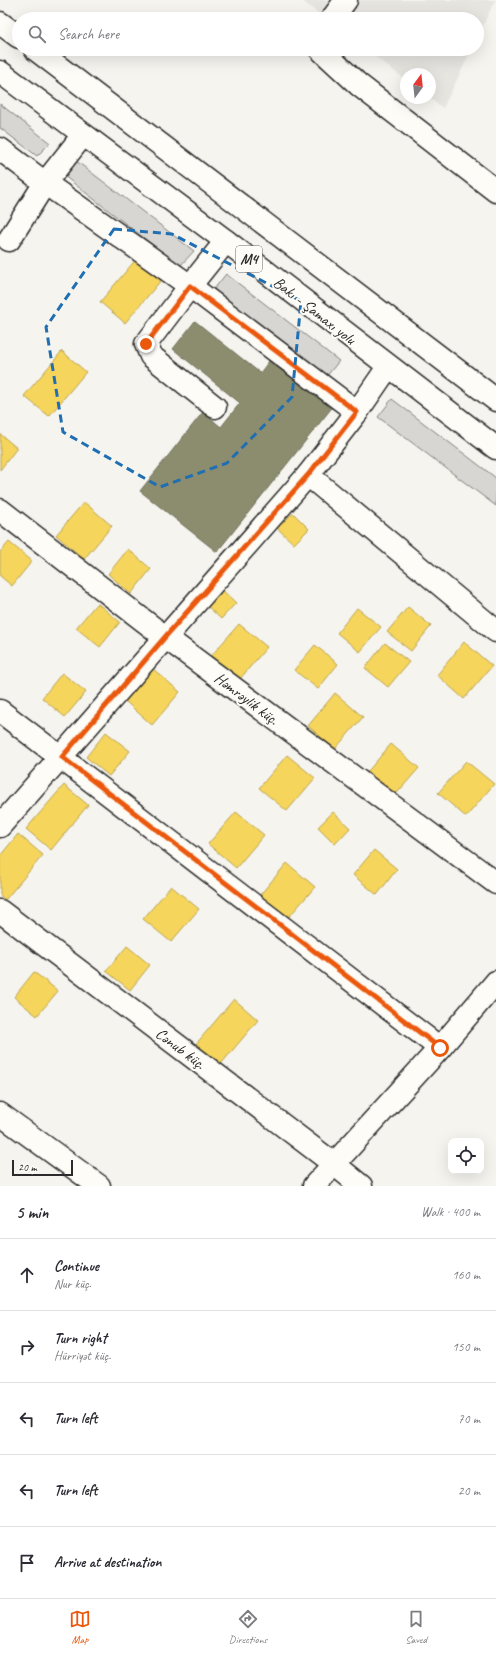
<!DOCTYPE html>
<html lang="en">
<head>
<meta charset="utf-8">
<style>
  body { margin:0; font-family:Caveat,sans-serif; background:#f2f2f3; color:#2b2b33 }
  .controls { position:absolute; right:12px; bottom:12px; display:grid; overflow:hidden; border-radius:8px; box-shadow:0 4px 16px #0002 }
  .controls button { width:36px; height:36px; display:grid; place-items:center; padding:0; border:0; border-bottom:1px solid #e1e1e2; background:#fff; color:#2b2b33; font:20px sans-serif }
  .compass { position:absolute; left:400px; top:68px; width:36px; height:36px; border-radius:50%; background:#fff; box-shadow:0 4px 16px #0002; rotate:15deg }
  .scale { position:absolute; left:12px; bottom:10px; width:61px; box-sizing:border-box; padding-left:4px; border:2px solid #2b2b2b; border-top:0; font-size:11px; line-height:14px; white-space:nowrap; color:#2b2b2b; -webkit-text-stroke:3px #fdfcf7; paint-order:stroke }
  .stop { position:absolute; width:12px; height:12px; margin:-9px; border:3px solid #ea580c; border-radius:50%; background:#fff }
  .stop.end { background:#ea580c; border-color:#fff; box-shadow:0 1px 4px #0008 }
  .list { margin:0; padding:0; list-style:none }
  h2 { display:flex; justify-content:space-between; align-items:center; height:52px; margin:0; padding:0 16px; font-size:17px }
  h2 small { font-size:13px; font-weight:400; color:#7c7c81 }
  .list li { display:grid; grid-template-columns:26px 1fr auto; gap:12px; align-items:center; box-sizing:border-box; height:72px; padding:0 16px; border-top:1px solid #e1e1e2 }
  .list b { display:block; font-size:15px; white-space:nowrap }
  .list p { margin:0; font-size:13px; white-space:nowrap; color:#7c7c81 }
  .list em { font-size:13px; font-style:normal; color:#7c7c81 }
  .icon { flex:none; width:22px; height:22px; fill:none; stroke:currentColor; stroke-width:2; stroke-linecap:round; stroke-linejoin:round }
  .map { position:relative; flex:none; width:496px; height:1186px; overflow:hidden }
  .search { position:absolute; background:#fff; box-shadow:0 4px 16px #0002; left:12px; right:12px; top:12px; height:44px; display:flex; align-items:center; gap:10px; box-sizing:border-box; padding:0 14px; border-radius:22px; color:#7c7c81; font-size:15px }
  .sheet { height:412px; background:#fff }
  nav { display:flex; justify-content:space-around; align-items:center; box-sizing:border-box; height:56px; border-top:1px solid #e1e1e2; background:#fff; font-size:11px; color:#7c7c81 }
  nav a { display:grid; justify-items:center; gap:2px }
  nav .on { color:#ea580c }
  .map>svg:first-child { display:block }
  .built { fill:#e6e5e0 }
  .green { fill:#d7d6d2; stroke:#81807e }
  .homes { fill:#f6d55c; stroke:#b9a24d }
  .industry { fill:#8c8c6e; stroke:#6f6f5a }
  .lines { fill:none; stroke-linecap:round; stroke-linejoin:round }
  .minor-casing { stroke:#2b2b2b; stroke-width:25 }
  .highway-casing { stroke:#2b2b2b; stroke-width:25 }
  .minor { stroke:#fdfcf7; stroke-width:22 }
  .highway { stroke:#fdfcf7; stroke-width:22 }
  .route { stroke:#ea580c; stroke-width:5 }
  .marked { fill:none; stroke:#1f6fb2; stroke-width:3; stroke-dasharray:8 5; stroke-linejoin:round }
  .labels { text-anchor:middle; stroke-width:4; stroke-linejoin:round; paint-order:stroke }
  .shield { fill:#fdfcf7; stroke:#6a6a68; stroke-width:1 }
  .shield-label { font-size:15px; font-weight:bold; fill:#2b2b2b }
  .street-label { font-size:16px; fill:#2b2b2b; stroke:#fdfcf7 }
</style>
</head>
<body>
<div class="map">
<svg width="496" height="1186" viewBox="0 0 496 1186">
  <rect width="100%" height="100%" fill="#f5f4ef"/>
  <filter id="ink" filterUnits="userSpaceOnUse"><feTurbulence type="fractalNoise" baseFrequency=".025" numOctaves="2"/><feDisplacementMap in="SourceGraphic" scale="8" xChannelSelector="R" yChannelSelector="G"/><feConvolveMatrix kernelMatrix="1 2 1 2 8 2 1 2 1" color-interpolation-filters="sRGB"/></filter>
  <g filter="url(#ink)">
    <!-- built -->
    <g class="built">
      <path d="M 301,0 L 495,0 L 477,38 L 477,19 L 326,19 Z"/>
      <path d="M 365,49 L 472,49 L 443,108 L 430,98 L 430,74 L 406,74 L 406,80 Z"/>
    </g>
    <!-- green -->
    <g class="green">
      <path d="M 0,104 L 50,143 L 37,156 L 0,128 Z"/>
      <path d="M 75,160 L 194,251 L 180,266 L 63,175 Z"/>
      <path d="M 226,274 L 339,361 L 326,377 L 214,289 Z"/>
      <path d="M 392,399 L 496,478 L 496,506 L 378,417 Z"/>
    </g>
    <!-- homes -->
    <g class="homes">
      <path d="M 138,257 L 163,278 L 125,323 L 100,302 Z"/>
      <path d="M 62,351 L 86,372 L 49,416 L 24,396 Z"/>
      <path d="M 0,434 L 17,448 L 0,470 Z"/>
      <path d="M 84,502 L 112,526 L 84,559 L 56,535 Z"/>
      <path d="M 293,513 L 309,529 L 294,544 L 277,528 Z"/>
      <path d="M 9,542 L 32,561 L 12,586 L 0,576 L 0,552 Z"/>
      <path d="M 128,549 L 151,569 L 131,594 L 108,574 Z"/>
      <path d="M 219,587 L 236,603 L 221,619 L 204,603 Z"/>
      <path d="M 97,603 L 120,622 L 100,647 L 76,628 Z"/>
      <path d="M 408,607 L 431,626 L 411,651 L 387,632 Z"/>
      <path d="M 357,608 L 381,627 L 360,652 L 337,633 Z"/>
      <path d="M 239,624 L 267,647 L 239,680 L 211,656 Z"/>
      <path d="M 464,642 L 492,666 L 464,699 L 437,675 Z"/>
      <path d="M 385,643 L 409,662 L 388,687 L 365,668 Z"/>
      <path d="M 315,645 L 338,664 L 318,689 L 294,670 Z"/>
      <path d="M 152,668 L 180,692 L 152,725 L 125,701 Z"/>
      <path d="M 62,673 L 86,692 L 65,717 L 42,698 Z"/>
      <path d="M 335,693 L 363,717 L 335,749 L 308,726 Z"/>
      <path d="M 106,732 L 130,751 L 109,776 L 86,757 Z"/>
      <path d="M 391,744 L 419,768 L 391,800 L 363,777 Z"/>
      <path d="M 287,755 L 315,778 L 287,811 L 259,788 Z"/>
      <path d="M 466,761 L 494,784 L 466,817 L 438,793 Z"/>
      <path d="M 64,785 L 88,805 L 51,850 L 26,829 Z"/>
      <path d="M 236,812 L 264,835 L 236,868 L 208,844 Z"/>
      <path d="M 333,812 L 350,828 L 335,844 L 318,827 Z"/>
      <path d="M 18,834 L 43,855 L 5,900 L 0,895 L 0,856 Z"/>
      <path d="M 374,850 L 397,869 L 377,895 L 353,875 Z"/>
      <path d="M 287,863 L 315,887 L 287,919 L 259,896 Z"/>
      <path d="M 171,886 L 199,909 L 171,942 L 143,919 Z"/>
      <path d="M 127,946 L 150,965 L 130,990 L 106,971 Z"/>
      <path d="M 34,972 L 58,991 L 37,1016 L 14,997 Z"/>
      <path d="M 234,999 L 258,1020 L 221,1064 L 196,1044 Z"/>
    </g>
    <!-- industry -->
    <path class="industry" d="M 195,321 L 260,373 L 272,357 L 334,405 L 217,552 L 140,491 L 203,412 L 221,427 L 240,403 L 173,349 Z"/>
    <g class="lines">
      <defs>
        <g id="minor">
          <path d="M 332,19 L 346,0"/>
          <path d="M 320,49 L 359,85 L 496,191"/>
          <path d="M 0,149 L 45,183 L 190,286 L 357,412"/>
          <path d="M 9,240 L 45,183 L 83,135"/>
          <path d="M 215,407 L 151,356 L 146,344 L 190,286 L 226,241"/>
          <path d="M 308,475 L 496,631"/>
          <path d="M 0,510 L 165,637 L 496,883"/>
          <path d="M 0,711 L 440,1048"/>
          <path d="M 0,826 L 308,475 L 357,412 L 388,367"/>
          <path d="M 0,911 L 334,1164 L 361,1186"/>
          <path d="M 0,1114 L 99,1186"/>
          <path d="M 314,1186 L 440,1048 L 496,982"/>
        </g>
        <g id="highway">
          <path d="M 0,23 L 19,37"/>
          <path d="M 35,49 L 496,400"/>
          <path d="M 0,72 L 226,241 L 496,448"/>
        </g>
      </defs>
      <!-- minor casing -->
      <use href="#minor" class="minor-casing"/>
      <!-- highway casing -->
      <use href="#highway" class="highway-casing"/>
      <!-- minor -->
      <use href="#minor" class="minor"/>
      <!-- highway -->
      <use href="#highway" class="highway"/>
    </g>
  </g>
  <g class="lines" filter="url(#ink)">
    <!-- route -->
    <path class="route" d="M 146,344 L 190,286 L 357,412 L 308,475 L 165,637 L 62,757 L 440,1048"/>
  </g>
  <!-- marked area -->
  <path class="marked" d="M 114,229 L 172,234 L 301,301 L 292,397 L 227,463 L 160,487 L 63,432 L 46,327 Z"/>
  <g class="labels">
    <!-- shield labels -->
    <rect class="shield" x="236" y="246" width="26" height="26" rx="3"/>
    <g class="shield-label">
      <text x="249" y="264">M4</text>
    </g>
    <!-- street labels -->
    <g class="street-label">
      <text transform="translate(315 310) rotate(38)" y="6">Bakı - Şamaxı yolu</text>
      <text transform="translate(247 698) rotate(37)" y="6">Həmrəylik küç.</text>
      <text transform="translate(181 1048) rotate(37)" y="6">Cənub küç.</text>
    </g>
  </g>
</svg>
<div class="controls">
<button><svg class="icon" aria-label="locate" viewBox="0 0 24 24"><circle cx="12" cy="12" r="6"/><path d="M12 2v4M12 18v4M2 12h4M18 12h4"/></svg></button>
</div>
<svg class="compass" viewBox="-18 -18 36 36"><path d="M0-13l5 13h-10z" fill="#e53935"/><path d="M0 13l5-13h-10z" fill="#7c7c81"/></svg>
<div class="scale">20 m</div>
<div class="stop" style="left:440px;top:1048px"></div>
<div class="stop end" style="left:146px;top:344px"></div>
<div class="search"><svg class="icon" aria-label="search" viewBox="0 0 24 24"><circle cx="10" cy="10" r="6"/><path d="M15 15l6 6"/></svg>Search here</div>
</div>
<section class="sheet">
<h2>5 min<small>Walk · 400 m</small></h2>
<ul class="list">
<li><svg class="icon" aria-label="ahead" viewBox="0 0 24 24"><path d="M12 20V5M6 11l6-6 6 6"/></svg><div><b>Continue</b><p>Nur küç.</p></div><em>160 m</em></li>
<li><svg class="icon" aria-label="right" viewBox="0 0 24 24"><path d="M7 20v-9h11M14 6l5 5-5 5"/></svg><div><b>Turn right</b><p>Hürriyət küç.</p></div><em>150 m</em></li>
<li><svg class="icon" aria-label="left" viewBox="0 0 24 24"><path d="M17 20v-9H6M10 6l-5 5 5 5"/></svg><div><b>Turn left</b></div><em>70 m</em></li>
<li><svg class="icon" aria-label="left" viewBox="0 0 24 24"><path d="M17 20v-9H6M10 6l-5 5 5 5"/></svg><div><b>Turn left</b></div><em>20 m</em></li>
<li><svg class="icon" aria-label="arrive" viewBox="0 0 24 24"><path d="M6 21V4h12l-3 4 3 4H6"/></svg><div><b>Arrive at destination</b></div></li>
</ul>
</section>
<nav>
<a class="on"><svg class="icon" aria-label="map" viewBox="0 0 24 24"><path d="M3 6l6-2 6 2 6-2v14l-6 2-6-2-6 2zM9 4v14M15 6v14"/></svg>Map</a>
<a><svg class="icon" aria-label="directions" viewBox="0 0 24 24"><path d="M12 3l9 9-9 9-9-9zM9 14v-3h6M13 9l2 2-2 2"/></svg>Directions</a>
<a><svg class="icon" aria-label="saved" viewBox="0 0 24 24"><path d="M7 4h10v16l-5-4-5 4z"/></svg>Saved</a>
</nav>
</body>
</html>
